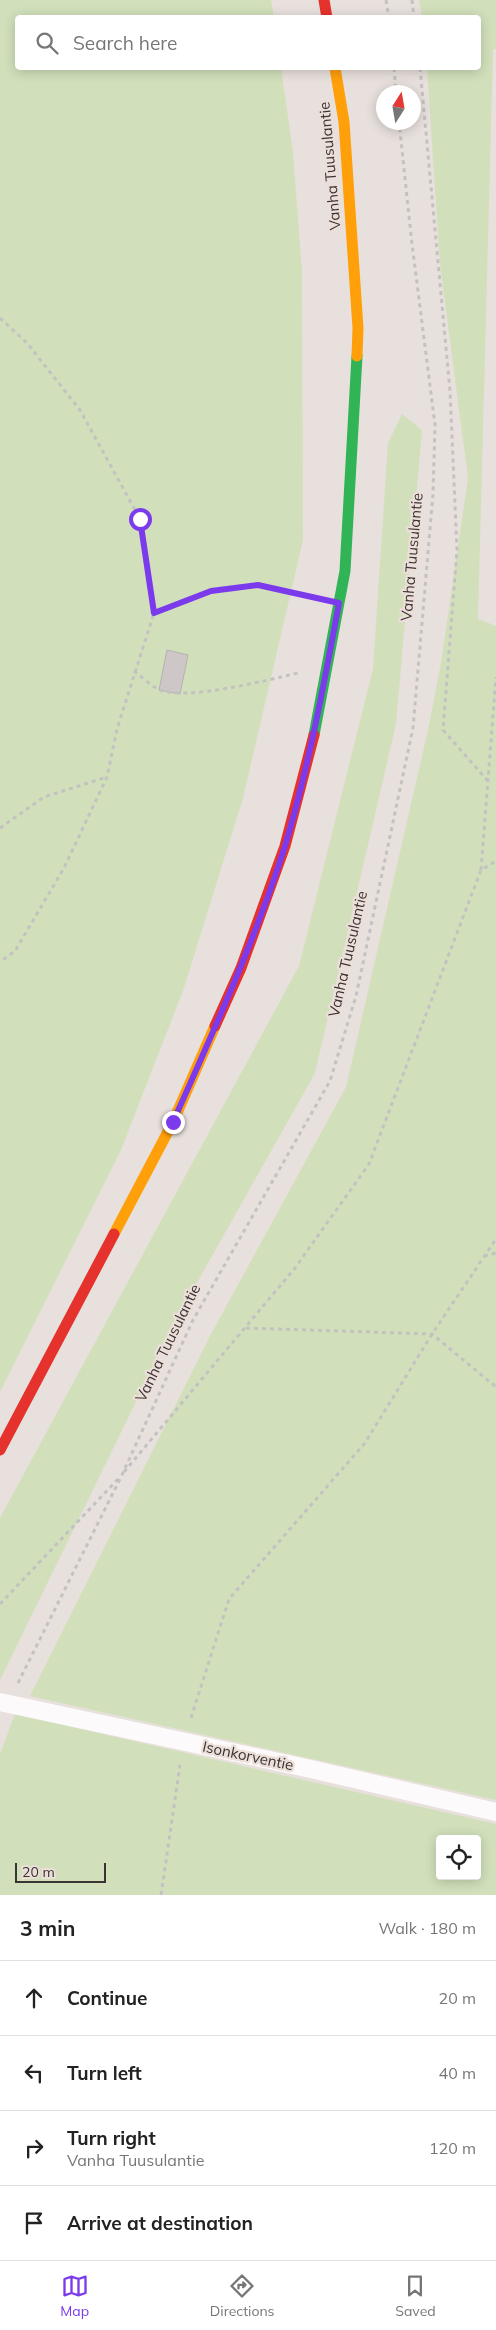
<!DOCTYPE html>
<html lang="en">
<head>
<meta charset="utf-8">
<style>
  body { margin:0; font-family:Mulish,sans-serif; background:#f2f2f2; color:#222 }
  .controls { position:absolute; right:15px; bottom:15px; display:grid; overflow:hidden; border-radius:5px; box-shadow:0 2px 12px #0003 }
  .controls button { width:45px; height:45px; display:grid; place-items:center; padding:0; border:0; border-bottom:1px solid #e0e0e0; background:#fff; color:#222; font:25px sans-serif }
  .compass { position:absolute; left:376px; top:85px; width:45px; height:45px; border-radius:50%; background:#fff; box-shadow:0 2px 12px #0003; rotate:11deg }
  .scale { position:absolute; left:15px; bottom:12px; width:91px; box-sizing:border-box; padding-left:5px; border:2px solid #393432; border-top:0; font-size:14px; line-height:18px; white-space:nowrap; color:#393432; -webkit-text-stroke:4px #ecded8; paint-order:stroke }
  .stop { position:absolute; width:15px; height:15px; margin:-11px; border:4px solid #7c3aed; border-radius:50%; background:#fff }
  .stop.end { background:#7c3aed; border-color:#fff; box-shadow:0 1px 5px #0008 }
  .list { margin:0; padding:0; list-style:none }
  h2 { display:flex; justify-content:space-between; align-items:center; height:65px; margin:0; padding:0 20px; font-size:21px }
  h2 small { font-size:16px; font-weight:400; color:#767676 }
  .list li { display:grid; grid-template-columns:32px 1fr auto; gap:15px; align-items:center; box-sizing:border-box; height:75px; padding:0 20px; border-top:1px solid #e0e0e0 }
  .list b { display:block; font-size:19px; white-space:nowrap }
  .list p { margin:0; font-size:16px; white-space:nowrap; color:#767676 }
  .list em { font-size:16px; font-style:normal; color:#767676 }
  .icon { flex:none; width:28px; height:28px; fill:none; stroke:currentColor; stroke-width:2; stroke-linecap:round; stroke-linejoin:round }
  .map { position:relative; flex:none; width:496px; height:1895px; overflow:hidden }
  .search { position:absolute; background:#fff; box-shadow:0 2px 12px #0003; left:15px; right:15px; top:15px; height:55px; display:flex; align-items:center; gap:12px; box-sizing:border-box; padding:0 18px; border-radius:5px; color:#767676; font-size:19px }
  .sheet { height:365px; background:#fff }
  nav { display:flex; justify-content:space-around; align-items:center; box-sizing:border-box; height:70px; border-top:1px solid #e0e0e0; background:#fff; font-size:14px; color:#767676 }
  nav a { display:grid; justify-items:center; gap:2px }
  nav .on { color:#7c3aed }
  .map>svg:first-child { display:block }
  .green { fill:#d1e0bb; fill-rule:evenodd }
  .building { fill:#cdc7c7; stroke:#b6b1b1 }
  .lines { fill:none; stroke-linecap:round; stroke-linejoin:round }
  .path { stroke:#c4c2c0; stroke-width:3; stroke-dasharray:4 4; stroke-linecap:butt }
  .lane { stroke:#fcfafa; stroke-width:18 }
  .fast { stroke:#30b455; stroke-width:11 }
  .slow { stroke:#ff9f0a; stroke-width:11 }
  .jam { stroke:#e5322d; stroke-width:11 }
  .route { stroke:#7c3aed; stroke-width:6 }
  .labels { text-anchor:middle; stroke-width:4.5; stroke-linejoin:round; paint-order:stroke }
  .street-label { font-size:15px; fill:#393432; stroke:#ecded8 }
</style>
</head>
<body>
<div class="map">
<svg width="496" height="1895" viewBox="0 0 496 1895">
  <rect width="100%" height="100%" fill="#e8e0dc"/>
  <!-- green -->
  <g class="green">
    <path d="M 0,0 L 271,0 L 274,17 L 18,18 L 18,68 L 281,68 L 293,152 L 302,273 L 303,540 L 243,798 L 184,988 L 121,1150 L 0,1392 Z"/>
    <path d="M 419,0 L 496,0 L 496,49 L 493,50 L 478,619 L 496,626 L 496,1800 L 30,1696 L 210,1336 L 346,1087 L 428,730 L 441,663 L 468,478 L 440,264 L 427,68 L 478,68 L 478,18 L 422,17 Z"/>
    <path d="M 402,414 L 422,430 L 396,724 L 315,1073 L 176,1320 L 0,1680 L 0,1518 L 299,966 L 373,669 L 388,443 Z"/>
    <path d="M 15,1714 L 496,1824 L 496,1895 L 0,1895 L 0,1754 ZM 440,1839 L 477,1839 L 477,1876 L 440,1876 Z"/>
  </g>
  <!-- building -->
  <path class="building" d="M 167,650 L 188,655 L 180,694 L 159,690 Z"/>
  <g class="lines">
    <!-- path -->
    <g class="path">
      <path d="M 386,0 L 389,18"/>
      <path d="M 412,0 L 414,18"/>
      <path d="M 394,68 L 396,92"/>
      <path d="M 420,68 L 450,391 L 457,550 L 443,730 L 488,781"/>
      <path d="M 0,318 L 27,343 L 80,410 L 140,519 L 154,613 L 117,729 L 107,777 L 64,868 L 15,951 L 0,962"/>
      <path d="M 154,613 L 211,591 L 258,585 L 310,596"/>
      <path d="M 134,671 C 142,677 151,686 160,690 C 187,701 267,680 298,673"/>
      <path d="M 0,828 L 44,797 L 107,777"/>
      <path d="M 481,870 L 496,677"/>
      <path d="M 484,1256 L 496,1253"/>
      <path d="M 246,1328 L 432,1334 L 496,1387"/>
      <path d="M 124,1472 L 295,1268 L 369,1164 L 481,870 L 496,861"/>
      <path d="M 0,1604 L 118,1479"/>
      <path d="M 18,1683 L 121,1477 L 193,1320 L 330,1081 L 356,996 L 413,728 L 433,494 L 435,425 L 412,244 L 399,122"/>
      <path d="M 191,1718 L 229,1599 L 365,1443 L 432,1334 L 496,1239"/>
      <path d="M 161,1895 L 180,1765"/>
    </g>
    <!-- lane -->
    <path class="lane" d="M 0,1702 L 311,1769 L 496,1812"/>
    <!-- fast -->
    <path class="fast" d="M 314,735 L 345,571 L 357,356"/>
    <!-- slow -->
    <g class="slow">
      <path d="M 335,68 L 344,122 L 358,328 L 357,356"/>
      <path d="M 114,1234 L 173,1122 L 215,1026"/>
    </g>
    <!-- jam -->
    <g class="jam">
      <path d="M 324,0 L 327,18"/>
      <path d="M 215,1026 L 241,968 L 285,846 L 314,735"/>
      <path d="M 0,1450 L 114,1234"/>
    </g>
  </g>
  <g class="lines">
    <!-- route -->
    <path class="route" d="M 140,519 L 154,613 L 211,591 L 258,585 L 339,603 C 324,684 309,766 285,846 C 255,941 213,1032 173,1122"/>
  </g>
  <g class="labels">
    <!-- street labels -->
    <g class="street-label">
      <text transform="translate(330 166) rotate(-95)" y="5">Vanha Tuusulantie</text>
      <text transform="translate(412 557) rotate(-85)" y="5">Vanha Tuusulantie</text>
      <text transform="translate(348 954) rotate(-77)" y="5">Vanha Tuusulantie</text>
      <text transform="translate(168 1343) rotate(-64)" y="5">Vanha Tuusulantie</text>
      <text transform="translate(248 1756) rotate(12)" y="5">Isonkorventie</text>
    </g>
  </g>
</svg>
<div class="controls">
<button><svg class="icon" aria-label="locate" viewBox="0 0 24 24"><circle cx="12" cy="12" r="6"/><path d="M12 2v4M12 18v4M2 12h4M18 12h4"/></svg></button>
</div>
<svg class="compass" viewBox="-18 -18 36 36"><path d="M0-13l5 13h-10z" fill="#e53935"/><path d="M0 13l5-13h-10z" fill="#767676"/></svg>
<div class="scale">20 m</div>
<div class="stop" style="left:140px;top:519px"></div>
<div class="stop end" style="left:173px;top:1122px"></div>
<div class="search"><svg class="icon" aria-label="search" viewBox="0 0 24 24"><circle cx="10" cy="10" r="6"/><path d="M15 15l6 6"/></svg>Search here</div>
</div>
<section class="sheet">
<h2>3 min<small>Walk · 180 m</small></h2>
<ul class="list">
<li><svg class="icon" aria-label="ahead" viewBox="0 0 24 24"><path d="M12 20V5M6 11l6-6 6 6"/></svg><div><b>Continue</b></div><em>20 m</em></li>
<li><svg class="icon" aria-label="left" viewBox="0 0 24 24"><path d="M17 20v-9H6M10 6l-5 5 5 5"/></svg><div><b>Turn left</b></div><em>40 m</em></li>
<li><svg class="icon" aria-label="right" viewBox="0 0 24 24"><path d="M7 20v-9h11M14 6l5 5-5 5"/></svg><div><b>Turn right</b><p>Vanha Tuusulantie</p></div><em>120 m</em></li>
<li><svg class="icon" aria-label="arrive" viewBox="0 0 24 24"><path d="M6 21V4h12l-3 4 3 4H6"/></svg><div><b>Arrive at destination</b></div></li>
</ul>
</section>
<nav>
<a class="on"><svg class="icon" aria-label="map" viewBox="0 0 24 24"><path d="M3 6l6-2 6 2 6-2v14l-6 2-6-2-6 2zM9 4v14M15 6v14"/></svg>Map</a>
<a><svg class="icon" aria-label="directions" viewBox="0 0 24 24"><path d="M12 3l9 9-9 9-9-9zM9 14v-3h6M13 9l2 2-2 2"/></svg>Directions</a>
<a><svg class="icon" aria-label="saved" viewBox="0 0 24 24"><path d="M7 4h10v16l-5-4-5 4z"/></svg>Saved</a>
</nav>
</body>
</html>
